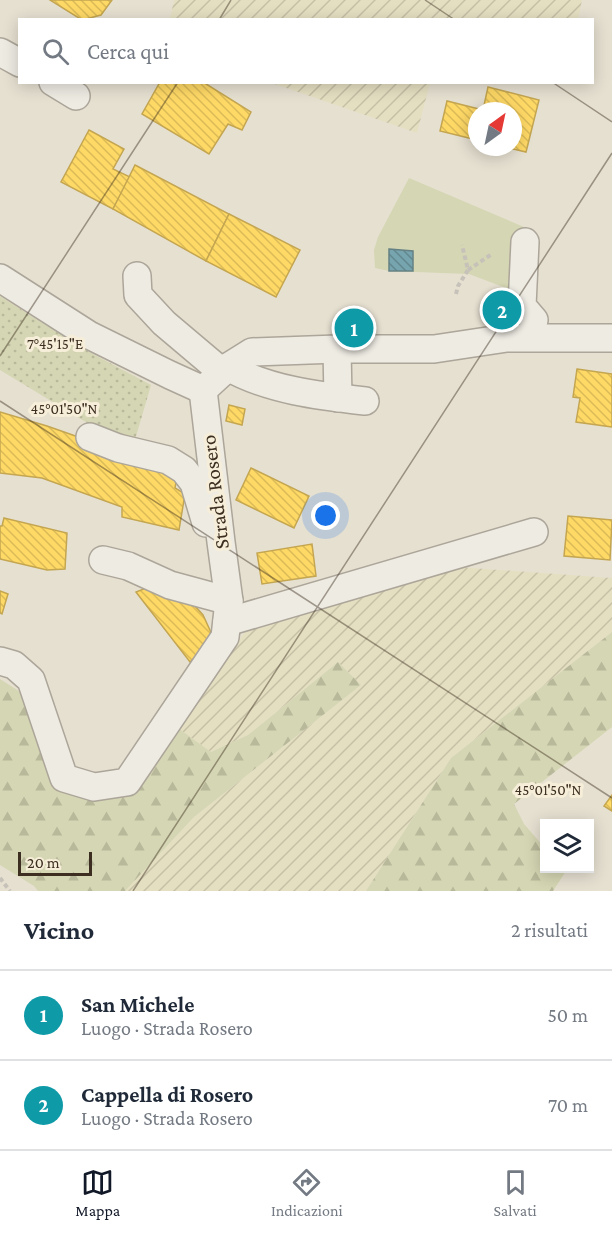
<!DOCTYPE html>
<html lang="it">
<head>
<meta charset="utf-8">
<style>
  body { margin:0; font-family:"Crimson Pro",serif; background:#f2f2f3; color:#1f2937 }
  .controls { position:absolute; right:18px; bottom:18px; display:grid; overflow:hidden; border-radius:0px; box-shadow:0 3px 15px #0003 }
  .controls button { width:54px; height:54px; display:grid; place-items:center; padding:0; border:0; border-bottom:2px solid #e0e1e3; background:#fff; color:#1f2937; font:30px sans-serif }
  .compass { position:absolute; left:468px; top:102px; width:54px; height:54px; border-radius:50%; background:#fff; box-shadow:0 3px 15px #0003; rotate:33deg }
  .scale { position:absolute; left:18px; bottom:15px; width:74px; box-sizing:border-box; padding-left:6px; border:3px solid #3c2e20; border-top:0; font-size:16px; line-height:21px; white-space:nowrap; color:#3c2e20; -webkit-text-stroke:4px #f6eed8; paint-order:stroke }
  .you { position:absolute; left:326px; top:516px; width:21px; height:21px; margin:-15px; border:4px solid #fff; border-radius:50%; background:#1a73e8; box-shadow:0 0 0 9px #1a73e833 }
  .badge { display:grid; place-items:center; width:39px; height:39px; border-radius:50%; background:#111827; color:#fff; font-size:20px; font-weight:700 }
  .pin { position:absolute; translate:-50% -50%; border:3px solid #fff; box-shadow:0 2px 6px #0006 }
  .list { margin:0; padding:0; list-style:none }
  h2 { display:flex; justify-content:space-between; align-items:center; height:78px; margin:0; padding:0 24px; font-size:26px }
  h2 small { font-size:20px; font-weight:400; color:#747a83 }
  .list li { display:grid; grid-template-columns:39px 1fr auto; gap:18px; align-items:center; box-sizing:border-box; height:90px; padding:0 24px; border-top:2px solid #e0e1e3 }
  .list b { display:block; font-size:22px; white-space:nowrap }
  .list p { margin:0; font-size:20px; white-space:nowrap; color:#747a83 }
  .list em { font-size:20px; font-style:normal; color:#747a83 }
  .icon { flex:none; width:33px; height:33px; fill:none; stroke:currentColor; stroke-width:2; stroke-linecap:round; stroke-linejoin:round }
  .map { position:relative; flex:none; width:612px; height:891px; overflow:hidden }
  .search { position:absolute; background:#fff; box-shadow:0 3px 15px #0003; left:18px; right:18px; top:18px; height:66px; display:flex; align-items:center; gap:15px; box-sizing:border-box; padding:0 21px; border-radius:0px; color:#747a83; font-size:22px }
  .sheet { height:258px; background:#fff }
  nav { display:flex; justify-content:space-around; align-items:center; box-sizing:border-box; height:84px; border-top:2px solid #e0e1e3; background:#fff; font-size:16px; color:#747a83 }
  nav a { display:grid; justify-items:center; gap:3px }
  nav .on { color:#111827 }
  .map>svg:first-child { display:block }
  .farmland { fill:url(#farmland-furrows) }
  .grass { fill:url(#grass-dots) }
  .forest { fill:url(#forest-firs) }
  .park { fill:#d5d6b3 }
  .homes { fill:url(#homes-back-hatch); stroke:#c4a651; stroke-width:1.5 }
  .public { fill:url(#public-back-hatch); stroke:#658184; stroke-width:1.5 }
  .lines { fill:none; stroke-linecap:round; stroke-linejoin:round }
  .minor-casing { stroke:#aca599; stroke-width:30 }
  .path { stroke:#c7c2b9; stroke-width:4; stroke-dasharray:4.5 3; stroke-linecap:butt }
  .minor { stroke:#eeebe3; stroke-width:27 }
  .ticks { fill:none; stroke:#3c2e20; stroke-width:1.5; stroke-opacity:0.45 }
  .labels { text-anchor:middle; stroke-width:6; stroke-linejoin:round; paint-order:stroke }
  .street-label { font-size:21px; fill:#3c2e20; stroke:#f6eed8 }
  .ticks-label { font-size:15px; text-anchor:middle; fill:#3c2e20; stroke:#f6eed8; stroke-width:6; stroke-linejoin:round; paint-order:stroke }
</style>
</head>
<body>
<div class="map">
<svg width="612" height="891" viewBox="0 0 612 891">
  <defs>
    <pattern id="farmland-furrows" width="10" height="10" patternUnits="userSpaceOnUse" patternTransform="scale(1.5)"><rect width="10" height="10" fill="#e5dfc2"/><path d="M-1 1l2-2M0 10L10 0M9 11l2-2" fill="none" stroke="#c5c0a6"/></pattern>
    <pattern id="grass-dots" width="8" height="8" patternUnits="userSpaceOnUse" patternTransform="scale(1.5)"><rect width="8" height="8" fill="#d5d6b3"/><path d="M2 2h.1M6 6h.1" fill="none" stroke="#b8b89a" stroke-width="1.8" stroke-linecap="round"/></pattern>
    <pattern id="forest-firs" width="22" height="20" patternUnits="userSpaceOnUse" patternTransform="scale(1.5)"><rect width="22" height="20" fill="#d5d6b3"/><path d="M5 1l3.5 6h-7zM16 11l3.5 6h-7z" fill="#b8b89a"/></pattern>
    <pattern id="homes-back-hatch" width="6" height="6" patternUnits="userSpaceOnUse" patternTransform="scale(1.5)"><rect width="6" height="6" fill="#ffd966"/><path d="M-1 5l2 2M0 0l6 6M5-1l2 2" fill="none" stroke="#dbbb58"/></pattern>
    <pattern id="public-back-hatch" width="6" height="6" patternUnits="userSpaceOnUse" patternTransform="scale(1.5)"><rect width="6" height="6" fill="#76a5af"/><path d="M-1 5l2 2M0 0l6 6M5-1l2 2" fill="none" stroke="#62878e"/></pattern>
  </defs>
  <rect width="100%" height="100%" fill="#e6e0d1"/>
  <!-- farmland -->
  <g class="farmland">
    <path d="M 174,0 L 582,0 L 578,20 L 170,19 Z"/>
    <path d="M 272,83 L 430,83 L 417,133 Z"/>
    <path d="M 459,567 L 612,578 L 612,632 L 451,758 L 366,891 L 125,891 L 194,817 L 361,685 L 338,662 L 248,735 L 211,752 L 178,728 L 255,617 Z"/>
  </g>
  <!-- grass -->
  <path class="grass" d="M 0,296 L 80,347 L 151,385 L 132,450 L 0,370 Z"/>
  <!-- forest -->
  <g class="forest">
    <path d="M 612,632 L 612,727 L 514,804 L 524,824 L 544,847 L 544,868 L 564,869 L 566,871 L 553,891 L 366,891 L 451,758 Z"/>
    <path d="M 338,662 L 361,685 L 194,817 L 125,891 L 38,891 L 34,886 L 0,865 L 0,679 L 22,693 L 84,798 L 178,728 L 211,752 L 248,735 Z"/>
  </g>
  <!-- park -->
  <path class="park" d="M 409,178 L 524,227 L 514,291 L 469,274 L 389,271 L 375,268 L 374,250 L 378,237 Z"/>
  <!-- homes -->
  <g class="homes">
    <path d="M 50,0 L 112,0 L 101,15 L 82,20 Z"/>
    <path d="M 160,82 L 203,82 L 251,112 L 242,130 L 228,124 L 209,154 L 142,114 Z"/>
    <path d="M 488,87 L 539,100 L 526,152 L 505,147 L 513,147 L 513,111 L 477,111 L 477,140 L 440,131 L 447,101 L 483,110 Z"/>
    <path d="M 89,130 L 124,149 L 113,169 L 130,177 L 113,209 L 61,182 Z"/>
    <path d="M 135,165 L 229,214 L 206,261 L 113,209 Z"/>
    <path d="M 229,214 L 300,250 L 276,297 L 206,261 Z"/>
    <path d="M 343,321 L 365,322 L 365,334 L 343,334 Z"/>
    <path d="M 577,369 L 612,374 L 612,427 L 576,422 L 580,398 L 573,397 Z"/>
    <path d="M 229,405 L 245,409 L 242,425 L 226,421 Z"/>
    <path d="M 0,412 L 47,426 L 178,472 L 175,488 L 185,494 L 179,530 L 122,517 L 122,507 L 42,478 L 0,473 Z"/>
    <path d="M 251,468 L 309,496 L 294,528 L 236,500 Z"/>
    <path d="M 568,516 L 612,520 L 610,560 L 564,556 Z"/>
    <path d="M 4,518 L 67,533 L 65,569 L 47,570 L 0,559 L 0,526 L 2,526 Z"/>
    <path d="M 312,544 L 316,576 L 262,584 L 257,553 Z"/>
    <path d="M 151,586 L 186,596 L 203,615 L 214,639 L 190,662 L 136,592 Z"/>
    <path d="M 0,591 L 8,594 L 2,614 L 0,613 Z"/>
    <path d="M 612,795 L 612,811 L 604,806 Z"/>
  </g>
  <!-- public -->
  <g class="public">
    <path d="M 389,249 L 413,251 L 413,271 L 389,271 Z"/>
    <path d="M 500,290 L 518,297 L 505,331 L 486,324 Z"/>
  </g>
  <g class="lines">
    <defs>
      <g id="minor">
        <path d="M 0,52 L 20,63"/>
        <path d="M 53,82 L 76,96"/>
        <path d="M 525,242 L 522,306 L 534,320"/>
        <path d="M 137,276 L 138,295 L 164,323 L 222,372"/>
        <path d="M 0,278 L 89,335 L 170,375 L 203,390"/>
        <path d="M 337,349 L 338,398"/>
        <path d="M 228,367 C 268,390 320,396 365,401"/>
        <path d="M 203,390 L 228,367 L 252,352 L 337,349 L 434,349 L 507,338 L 612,338"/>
        <path d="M 90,437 L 118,448 L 168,460 L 184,470 L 194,483 L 206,523"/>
        <path d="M 103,560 L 128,566 L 170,585 L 229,601"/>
        <path d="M 227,622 L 534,532"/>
        <path d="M 0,661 L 14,665 L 31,680 L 64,778 L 94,787 L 127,782 L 225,637 L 229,601 L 221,542 L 203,390"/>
      </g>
    </defs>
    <!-- minor casing -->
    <use href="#minor" class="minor-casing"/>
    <!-- path -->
    <g class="path">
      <path d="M 468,270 L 492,254"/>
      <path d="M 456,294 L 458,286 L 468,270 L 462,245"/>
      <path d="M 0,878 L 10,891"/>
    </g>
    <!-- minor -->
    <use href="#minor" class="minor"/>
  </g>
  <!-- ticks -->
  <path class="ticks" d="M 425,0 L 455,20M 219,20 L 231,0M 552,82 L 612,122M 0,356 L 178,82M 0,401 L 612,798M 133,891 L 612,153"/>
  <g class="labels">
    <!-- street labels -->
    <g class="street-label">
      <text transform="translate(215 492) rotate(-97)" y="7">Strada Rosero</text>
    </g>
  </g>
  <g class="ticks-label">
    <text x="55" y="349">7°45'15"E</text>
    <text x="64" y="414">45°01'50"N</text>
    <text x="548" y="795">45°01'50"N</text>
  </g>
</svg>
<div class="controls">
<button><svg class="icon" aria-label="layers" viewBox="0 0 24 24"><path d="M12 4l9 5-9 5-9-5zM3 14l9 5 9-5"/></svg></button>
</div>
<svg class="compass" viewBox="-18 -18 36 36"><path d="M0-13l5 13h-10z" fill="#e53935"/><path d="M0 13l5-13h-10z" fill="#747a83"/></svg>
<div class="scale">20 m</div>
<div class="you"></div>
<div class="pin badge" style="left:354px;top:328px;background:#0f9aa8">1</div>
<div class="pin badge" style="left:502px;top:310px;background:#0f9aa8">2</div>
<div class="search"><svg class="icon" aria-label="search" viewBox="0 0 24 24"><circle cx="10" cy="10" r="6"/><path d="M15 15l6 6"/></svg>Cerca qui</div>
</div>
<section class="sheet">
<h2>Vicino<small>2 risultati</small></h2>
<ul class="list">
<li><span class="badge" style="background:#0f9aa8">1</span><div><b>San Michele</b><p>Luogo · Strada Rosero</p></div><em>50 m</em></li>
<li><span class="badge" style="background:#0f9aa8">2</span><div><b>Cappella di Rosero</b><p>Luogo · Strada Rosero</p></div><em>70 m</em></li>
</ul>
</section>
<nav>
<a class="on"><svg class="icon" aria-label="map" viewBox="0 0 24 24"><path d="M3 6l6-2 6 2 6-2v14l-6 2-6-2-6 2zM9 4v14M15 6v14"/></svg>Mappa</a>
<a><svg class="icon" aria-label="directions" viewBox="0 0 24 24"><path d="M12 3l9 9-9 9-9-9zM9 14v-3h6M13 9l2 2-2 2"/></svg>Indicazioni</a>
<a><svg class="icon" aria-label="saved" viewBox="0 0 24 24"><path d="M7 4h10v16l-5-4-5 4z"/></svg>Salvati</a>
</nav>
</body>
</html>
